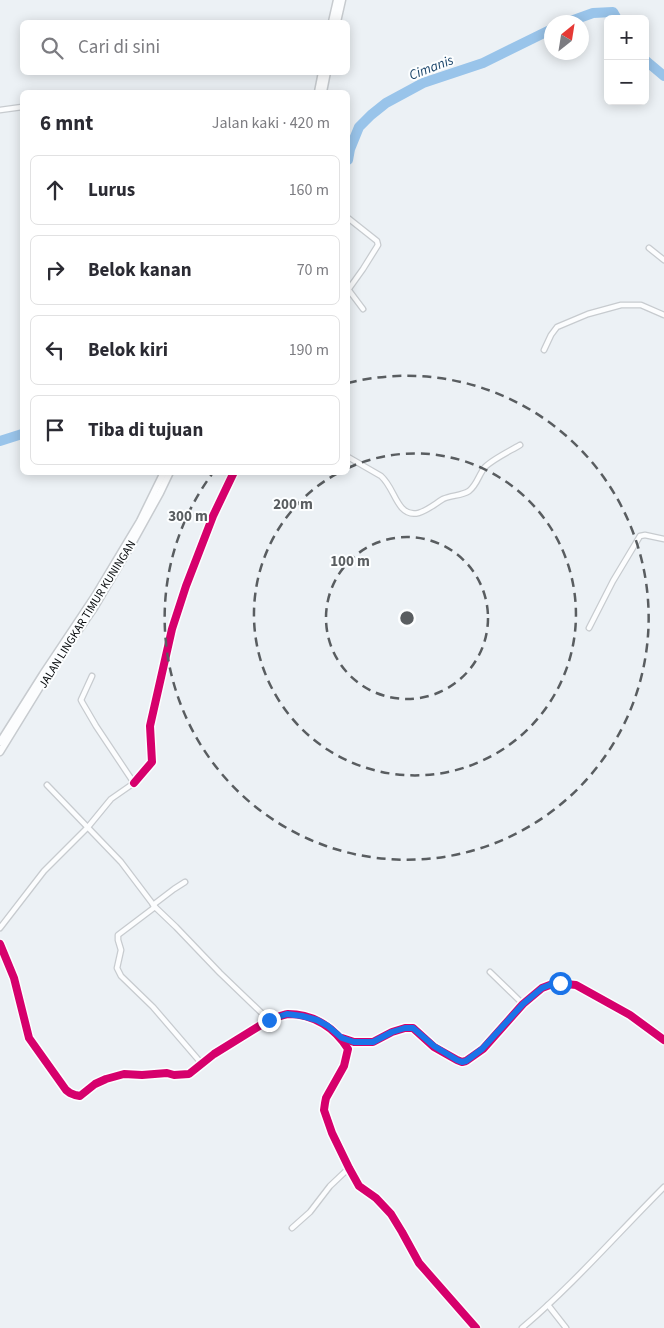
<!DOCTYPE html>
<html lang="id">
<head>
<meta charset="utf-8">
<style>
  body { margin:0; font-family:"Source Sans 3",sans-serif; background:#f2f2f3; color:#2b2b33 }
  .controls { position:absolute; right:15px; top:15px; display:grid; overflow:hidden; border-radius:8px; box-shadow:0 2px 12px #0003 }
  .controls button { width:45px; height:45px; display:grid; place-items:center; padding:0; border:0; border-bottom:1px solid #e1e1e2; background:#fff; color:#2b2b33; font:25px sans-serif }
  .compass { position:absolute; left:544px; top:15px; width:45px; height:45px; border-radius:50%; background:#fff; box-shadow:0 2px 12px #0003; rotate:30deg }
  .stop { position:absolute; width:15px; height:15px; margin:-11px; border:4px solid #1a73e8; border-radius:50%; background:#fff }
  .stop.end { background:#1a73e8; border-color:#fff; box-shadow:0 1px 5px #0008 }
  .list { margin:0; padding:0; list-style:none }
  h2 { display:flex; justify-content:space-between; align-items:center; height:65px; margin:0; padding:0 20px; font-size:21px }
  h2 small { font-size:16px; font-weight:400; color:#7c7c81 }
  .list li { display:grid; grid-template-columns:32px 1fr auto; gap:15px; align-items:center; box-sizing:border-box; height:70px; margin:0 10px 10px; padding:0 10px; border:1px solid #e1e1e2; border-radius:8px }
  .list b { display:block; font-size:19px; white-space:nowrap }
  .list em { font-size:16px; font-style:normal; color:#7c7c81 }
  .icon { flex:none; width:28px; height:28px; fill:none; stroke:currentColor; stroke-width:2; stroke-linecap:round; stroke-linejoin:round }
  .map { position:relative; flex:none; width:664px; height:1328px; overflow:hidden }
  .search { position:absolute; background:#fff; box-shadow:0 2px 12px #0003; left:20px; top:20px; width:330px; height:55px; display:flex; align-items:center; gap:12px; box-sizing:border-box; padding:0 18px; border-radius:8px; color:#7c7c81; font-size:19px }
  .panel { position:absolute; background:#fff; box-shadow:0 2px 12px #0003; left:20px; top:90px; width:330px; height:385px; border-radius:8px }
  .map>svg:first-child { display:block }
  .lines { fill:none; stroke-linecap:round; stroke-linejoin:round }
  .river { stroke:#99c4ea; stroke-width:10 }
  .minor-casing { stroke:#c7cbcf; stroke-width:7 }
  .secondary-casing { stroke:#c7cbcf; stroke-width:9 }
  .minor { stroke:#fcfdfe; stroke-width:4.5 }
  .secondary { stroke:#fcfdfe; stroke-width:6 }
  .cycleway-casing { stroke:#fcfeff; stroke-width:11 }
  .cycleway { stroke:#d6006c; stroke-width:8 }
  .route { stroke:#1a73e8; stroke-width:6 }
  .ring { fill:none; stroke:#595d60; stroke-width:2.5; stroke-dasharray:9 6 }
  .labels { text-anchor:middle; stroke-width:4; stroke-linejoin:round; paint-order:stroke }
  .street-label { font-size:12px; fill:#0a0d0f; stroke:#fcfeff }
  .water-label { font-size:14px; font-style:italic; fill:#1b456a; stroke:#fcfeff }
  .centre { fill:#595d60; stroke:#fcfeff; stroke-width:2.5 }
  .ring-label { font-size:15px; text-anchor:middle; font-weight:bold; fill:#595d60; stroke:#fcfeff; stroke-width:4; stroke-linejoin:round; paint-order:stroke }
</style>
</head>
<body>
<div class="map">
<svg width="664" height="1328" viewBox="0 0 664 1328">
  <rect width="100%" height="100%" fill="#ecf1f5"/>
  <g class="lines">
    <!-- river -->
    <g class="river">
      <path d="M 568,22 L 593,13 L 613,12 L 617,19"/>
      <path d="M 645,60 L 664,76"/>
      <path d="M 348,160 L 350,149 L 359,127 L 371,115 L 386,103 L 423,83 L 483,63 L 552,29"/>
      <path d="M 0,441 L 22,434"/>
    </g>
    <defs>
      <g id="minor">
        <path d="M 0,110 L 22,107"/>
        <path d="M 348,218 L 377,241 L 378,245 L 363,269 L 348,290"/>
        <path d="M 649,248 L 664,260"/>
        <path d="M 348,289 L 363,309"/>
        <path d="M 544,350 L 551,335 L 557,327 L 588,314 L 621,305 L 641,305 L 664,315"/>
        <path d="M 348,457 L 381,476 C 391,485 394,499 402,508 C 415,522 431,506 443,499 C 452,495 461,496 469,491 C 477,485 479,474 485,467 C 493,459 510,451 520,445"/>
        <path d="M 589,628 L 613,581 L 640,536 L 645,535 L 664,539"/>
        <path d="M 134,783 L 152,762 L 150,726 L 172,629 L 186,586 L 213,516 L 234,472"/>
        <path d="M 47,785 L 121,862 L 155,907 L 176,927 L 220,973 L 269,1020"/>
        <path d="M 153,905 L 174,889 L 185,882"/>
        <path d="M 155,907 L 118,935 L 118,940 L 121,950 L 117,968 L 121,976 L 153,1007 L 202,1064"/>
        <path d="M 0,928 L 44,871 L 88,827 L 111,799 L 134,783 L 96,726 L 82,702 L 81,700 L 92,676"/>
        <path d="M 0,944 L 14,978 L 29,1038 L 66,1090 L 70,1093 L 75,1095 L 80,1096 L 95,1084 L 106,1079 L 124,1074 L 142,1075 L 167,1073 L 174,1075 L 189,1074 L 214,1054 L 269,1020 C 275,1018 282,1015 288,1014 C 314,1014 335,1028 348,1049 L 344,1066 L 326,1098 L 325,1103 L 324,1110 L 332,1133 L 349,1168 L 359,1186 L 376,1198 L 391,1214 L 402,1232 L 419,1263 L 476,1328"/>
        <path d="M 490,972 L 523,1004"/>
        <path d="M 342,1038 L 354,1042 L 373,1042 L 392,1032 L 405,1028 L 413,1028 L 434,1047 L 457,1060 L 462,1062 L 466,1061 L 483,1049 L 523,1004 L 542,988 L 555,983 L 576,985 L 630,1015 L 664,1040"/>
        <path d="M 292,1228 L 310,1212 L 330,1186 L 349,1168"/>
        <path d="M 548,1305 L 566,1328"/>
        <path d="M 522,1328 C 573,1285 617,1234 664,1187"/>
      </g>
      <g id="secondary">
        <path d="M 332,22 L 337,0"/>
        <path d="M 337,22 L 342,0"/>
        <path d="M 318,92 L 322,72"/>
        <path d="M 323,92 L 327,72"/>
        <path d="M 0,742 L 43,674 L 95,596 L 140,521 L 164,472"/>
        <path d="M 0,752 L 43,682 L 94,608 L 129,549 L 160,493 L 170,472"/>
      </g>
    </defs>
    <!-- minor casing -->
    <use href="#minor" class="minor-casing"/>
    <!-- secondary casing -->
    <use href="#secondary" class="secondary-casing"/>
    <!-- minor -->
    <use href="#minor" class="minor"/>
    <!-- secondary -->
    <use href="#secondary" class="secondary"/>
    <defs>
      <g id="cycleway">
        <path d="M 134,783 L 152,762 L 150,726 L 172,629 L 186,586 L 213,516 L 234,472"/>
        <path d="M 0,944 L 14,978 L 29,1038 L 66,1090 L 70,1093 L 75,1095 L 80,1096 L 95,1084 L 106,1079 L 124,1074 L 142,1075 L 167,1073 L 174,1075 L 189,1074 L 214,1054 L 269,1020 C 275,1018 282,1015 288,1014 C 314,1014 335,1028 348,1049 L 344,1066 L 326,1098 L 325,1103 L 324,1110 L 332,1133 L 349,1168 L 359,1186 L 376,1198 L 391,1214 L 402,1232 L 419,1263 L 476,1328"/>
        <path d="M 342,1038 L 354,1042 L 373,1042 L 392,1032 L 405,1028 L 413,1028 L 434,1047 L 457,1060 L 462,1062 L 466,1061 L 483,1049 L 523,1004 L 542,988 L 555,983 L 576,985 L 630,1015 L 664,1040"/>
      </g>
    </defs>
    <!-- cycleway casing -->
    <use href="#cycleway" class="cycleway-casing"/>
    <!-- cycleway -->
    <use href="#cycleway" class="cycleway"/>
  </g>
  <g class="lines">
    <!-- route -->
    <path class="route" d="M 269,1020 L 287,1014 L 302,1016 L 317,1020 L 328,1026 L 342,1038 L 354,1042 L 373,1042 L 392,1032 L 405,1028 L 413,1028 L 434,1046 L 457,1060 L 462,1062 L 466,1061 L 482,1049 L 523,1004 L 542,988 L 552,984 L 560,983"/>
  </g>
  <!-- distance rings -->
  <g class="ring">
    <circle cx="407" cy="618" r="81"/>
    <path d="M348 468A161 161 0 1 1 338 473"/>
    <path d="M348 383A242 242 0 1 1 212 474"/>
  </g>
  <g class="labels">
    <!-- street labels -->
    <g class="street-label">
      <text transform="translate(87 614) rotate(-58)" y="4">JALAN LINGKAR TIMUR KUNINGAN</text>
    </g>
    <!-- water labels -->
    <g class="water-label">
      <text transform="translate(431 67) rotate(-21)" y="5">Cimanis</text>
    </g>
  </g>
  <circle cx="407" cy="618" r="8" class="centre"/>
  <g class="ring-label">
    <text x="293" y="509">200 m</text>
    <text x="188" y="521">300 m</text>
    <text x="350" y="566">100 m</text>
  </g>
</svg>
<div class="controls">
<button>+</button>
<button>−</button>
</div>
<svg class="compass" viewBox="-18 -18 36 36"><path d="M0-13l5 13h-10z" fill="#e53935"/><path d="M0 13l5-13h-10z" fill="#7c7c81"/></svg>
<div class="stop" style="left:560px;top:983px"></div>
<div class="stop end" style="left:269px;top:1020px"></div>
<div class="search"><svg class="icon" aria-label="search" viewBox="0 0 24 24"><circle cx="10" cy="10" r="6"/><path d="M15 15l6 6"/></svg>Cari di sini</div>
<section class="panel">
<h2>6 mnt<small>Jalan kaki · 420 m</small></h2>
<ul class="list">
<li><svg class="icon" aria-label="ahead" viewBox="0 0 24 24"><path d="M12 20V5M6 11l6-6 6 6"/></svg><div><b>Lurus</b></div><em>160 m</em></li>
<li><svg class="icon" aria-label="right" viewBox="0 0 24 24"><path d="M7 20v-9h11M14 6l5 5-5 5"/></svg><div><b>Belok kanan</b></div><em>70 m</em></li>
<li><svg class="icon" aria-label="left" viewBox="0 0 24 24"><path d="M17 20v-9H6M10 6l-5 5 5 5"/></svg><div><b>Belok kiri</b></div><em>190 m</em></li>
<li><svg class="icon" aria-label="arrive" viewBox="0 0 24 24"><path d="M6 21V4h12l-3 4 3 4H6"/></svg><div><b>Tiba di tujuan</b></div></li>
</ul>
</section>
</div>
</body>
</html>
